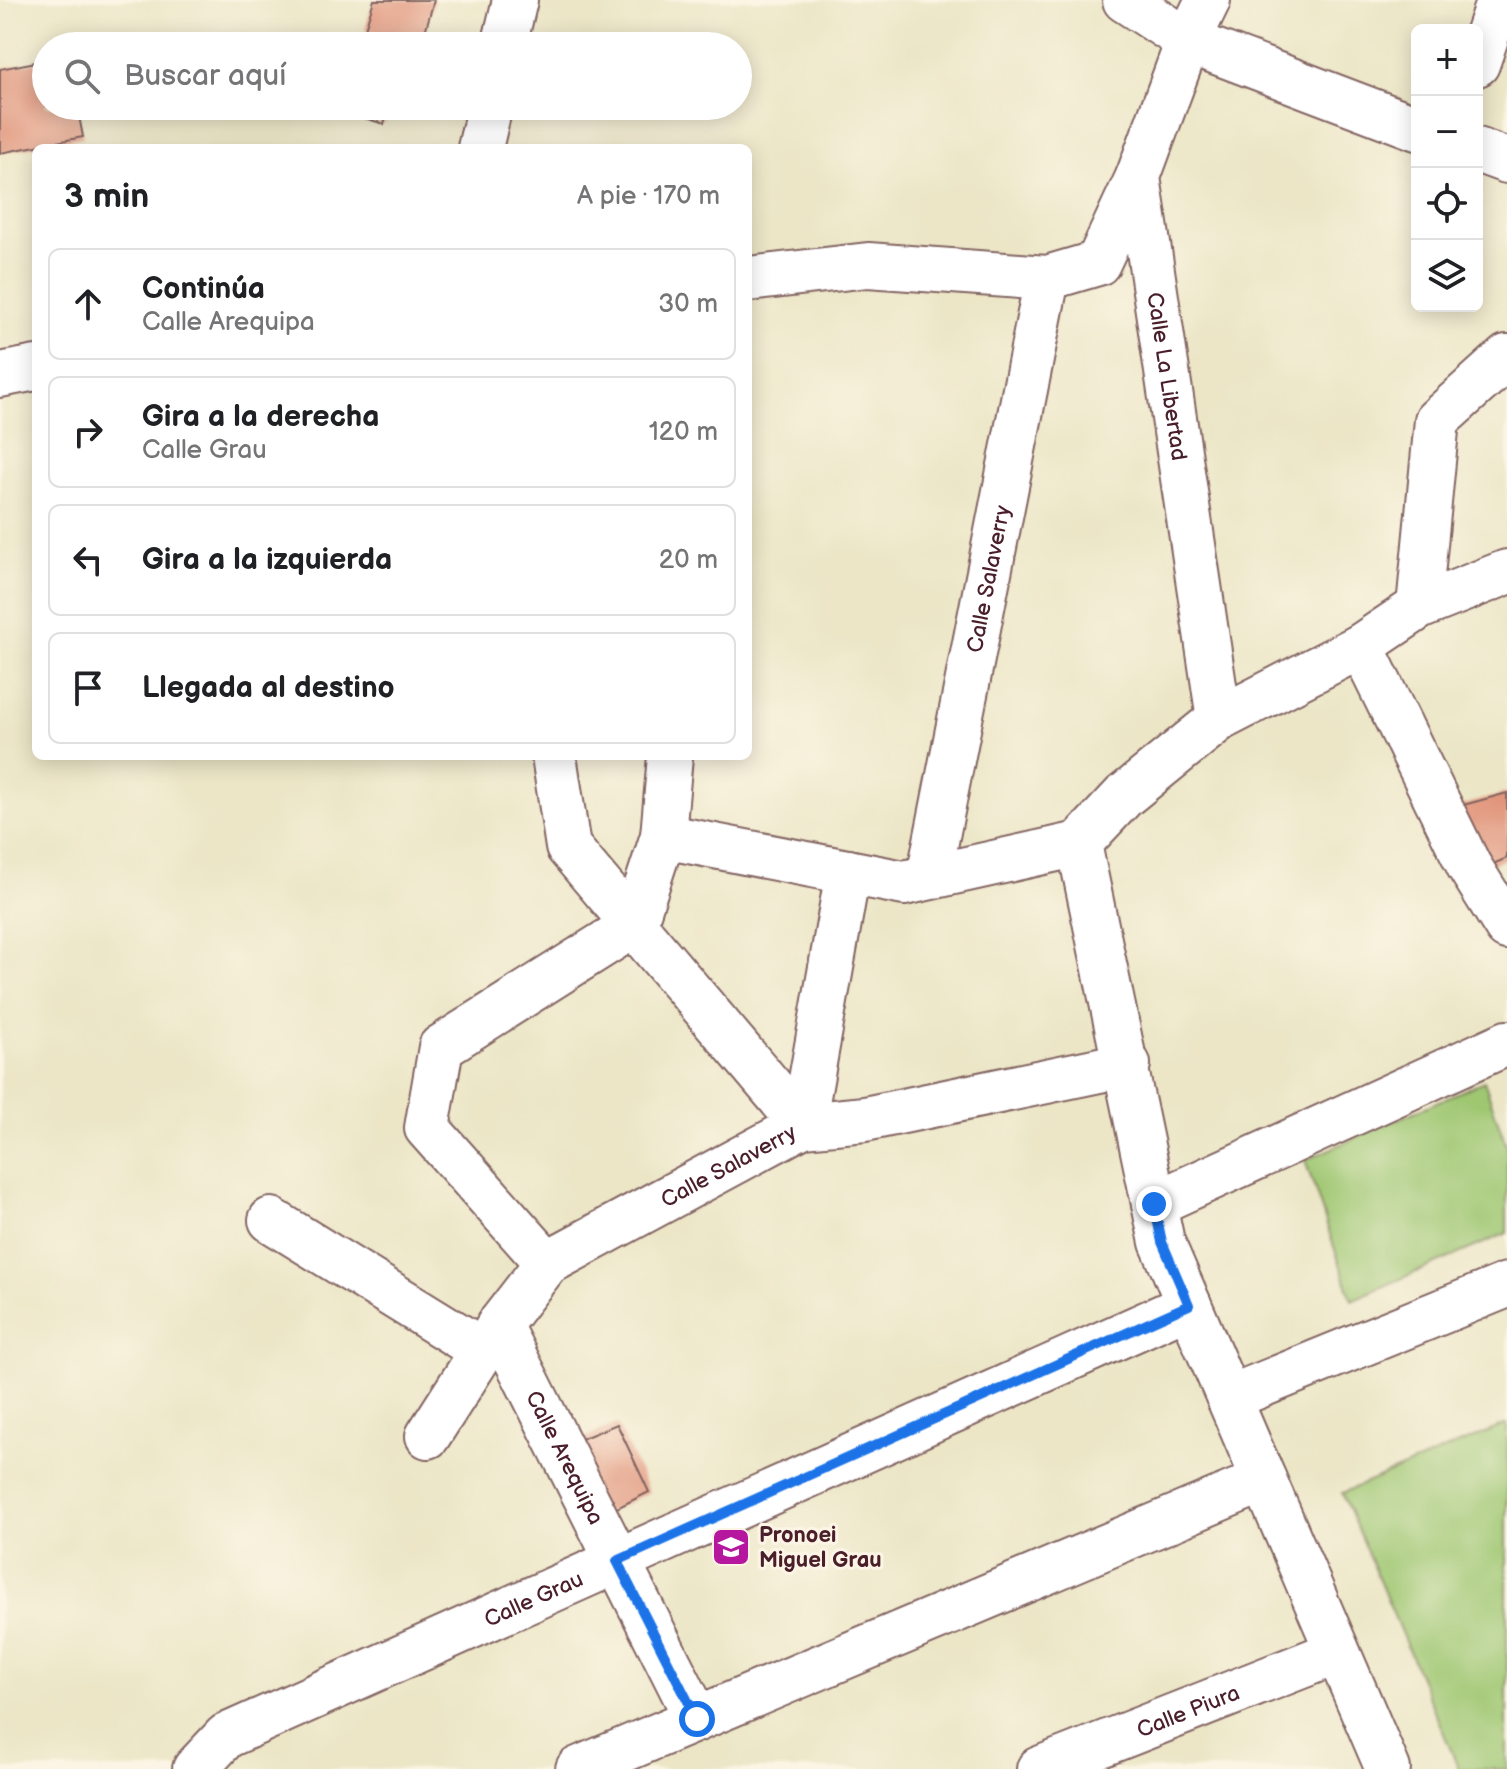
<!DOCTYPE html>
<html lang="es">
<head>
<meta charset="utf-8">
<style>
  body { margin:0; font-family:"Balsamiq Sans",sans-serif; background:#f6f6f6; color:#202124 }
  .controls { position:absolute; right:24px; top:24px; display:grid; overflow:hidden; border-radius:12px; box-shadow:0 4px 20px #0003 }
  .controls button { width:72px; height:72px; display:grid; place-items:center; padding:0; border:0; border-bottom:2px solid #e0e0e0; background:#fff; color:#202124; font:40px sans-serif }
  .stop { position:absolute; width:24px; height:24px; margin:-18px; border:6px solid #1a73e8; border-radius:50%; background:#fff }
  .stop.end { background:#1a73e8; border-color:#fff; box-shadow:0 2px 8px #0008 }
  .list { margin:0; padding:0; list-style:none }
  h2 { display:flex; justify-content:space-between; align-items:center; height:104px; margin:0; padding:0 32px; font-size:34px }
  h2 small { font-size:26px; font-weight:400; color:#757577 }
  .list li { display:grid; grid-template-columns:52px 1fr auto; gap:24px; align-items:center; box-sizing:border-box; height:112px; margin:0 16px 16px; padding:0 16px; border:2px solid #e0e0e0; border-radius:12px }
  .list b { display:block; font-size:30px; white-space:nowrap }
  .list p { margin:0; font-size:26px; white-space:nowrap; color:#757577 }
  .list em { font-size:26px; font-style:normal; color:#757577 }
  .icon { flex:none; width:44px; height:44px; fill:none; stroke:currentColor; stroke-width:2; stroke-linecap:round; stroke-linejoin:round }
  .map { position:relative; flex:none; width:1507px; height:1769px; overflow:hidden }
  .search { position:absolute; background:#fff; box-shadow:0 4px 20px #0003; left:32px; top:32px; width:720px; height:88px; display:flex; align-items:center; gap:20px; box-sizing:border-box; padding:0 28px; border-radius:44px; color:#757577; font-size:30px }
  .panel { position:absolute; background:#fff; box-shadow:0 4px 20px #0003; left:32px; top:144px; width:720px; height:616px; border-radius:12px }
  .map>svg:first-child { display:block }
  .green { fill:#9fc772; stroke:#74734e; stroke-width:2 }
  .building { fill:#e1957c }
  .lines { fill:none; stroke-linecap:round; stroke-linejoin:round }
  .minor-casing { stroke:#836562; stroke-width:48 }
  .minor { stroke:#fff; stroke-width:44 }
  .route { stroke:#1a73e8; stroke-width:10 }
  .labels { text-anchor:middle; stroke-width:6; stroke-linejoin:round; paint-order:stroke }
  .street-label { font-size:22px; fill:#4a1f2b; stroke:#fcf5e5 }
  .poi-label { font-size:22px; font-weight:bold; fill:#4a1f2b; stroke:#fcf5e5; text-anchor:start }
</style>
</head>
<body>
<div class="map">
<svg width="1507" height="1769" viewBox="0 0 1507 1769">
  <rect width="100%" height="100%" fill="#fcf5e5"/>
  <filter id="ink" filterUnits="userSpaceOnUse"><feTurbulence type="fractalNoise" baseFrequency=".0125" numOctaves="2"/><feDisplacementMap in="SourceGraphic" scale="16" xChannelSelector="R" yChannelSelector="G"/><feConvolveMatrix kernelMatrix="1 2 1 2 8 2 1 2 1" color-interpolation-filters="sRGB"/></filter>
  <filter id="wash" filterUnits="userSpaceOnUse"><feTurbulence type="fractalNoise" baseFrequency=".006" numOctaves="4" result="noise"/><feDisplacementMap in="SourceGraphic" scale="32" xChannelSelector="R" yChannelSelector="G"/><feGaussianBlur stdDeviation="1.8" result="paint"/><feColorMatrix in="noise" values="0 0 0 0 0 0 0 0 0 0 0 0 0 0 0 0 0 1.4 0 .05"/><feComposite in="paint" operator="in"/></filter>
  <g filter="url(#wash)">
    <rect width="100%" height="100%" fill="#ece6c7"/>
    <!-- green -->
    <g class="green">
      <path d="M 1484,1081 L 1507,1147 L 1507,1233 L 1352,1300 L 1305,1160 Z"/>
      <path d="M 1507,1424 L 1507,1769 L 1459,1769 L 1342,1493 Z"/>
    </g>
    <g id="blocks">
      <!-- building -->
      <g class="building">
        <path d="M 374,0 L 434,0 L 421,46 L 384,46 L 387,35 L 365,29 Z"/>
        <path d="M 46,60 L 46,106 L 77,106 L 83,137 L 0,153 L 0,69 Z"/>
        <path d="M 353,106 L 389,106 L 384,124 L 351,114 Z"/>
        <path d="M 1507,793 L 1507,858 L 1484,868 L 1460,806 Z"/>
        <path d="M 617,1424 L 649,1492 L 603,1515 L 569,1444 Z"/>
      </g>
    </g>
  </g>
  <g filter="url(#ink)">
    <use href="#blocks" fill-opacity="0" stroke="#836562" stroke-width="2"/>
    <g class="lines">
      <defs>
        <g id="minor">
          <path d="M 1125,0 L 1188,41 L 1417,128"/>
          <path id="s1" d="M 1208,0 L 1188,41 L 1138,177 L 1219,719"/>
          <path d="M 504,46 L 515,0"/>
          <path d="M 1477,64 L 1499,0"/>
          <path d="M 480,148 L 490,106"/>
          <path d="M 1477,150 L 1507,161"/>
          <path d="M 748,279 L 868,265 L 1047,278 L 1098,263 L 1138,177"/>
          <path d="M 0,375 L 36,368"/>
          <path d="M 1419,607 L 1437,420 L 1507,357"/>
          <path d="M 1361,646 L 1469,866 L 1507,927"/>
          <path d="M 554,756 L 568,847 L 803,1125"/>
          <path d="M 663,836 L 904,883 L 1079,844 L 1124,796 L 1219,719 L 1361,646 L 1419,607 L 1507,572"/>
          <path d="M 1079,844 L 1162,1242 L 1388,1769"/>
          <path id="s2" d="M 929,877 L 1047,278"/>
          <path d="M 803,1125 L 848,872"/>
          <path d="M 1154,1204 L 1507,1043"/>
          <path d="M 271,1220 L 483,1351"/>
          <path d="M 547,1263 L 427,1128 L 441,1047 L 634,925 L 663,836 L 670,756"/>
          <path id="s3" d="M 499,1325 L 697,1719"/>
          <path d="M 1229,1398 L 1507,1285"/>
          <path id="s4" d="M 428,1436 L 499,1325 L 547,1263 L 803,1125 L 865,1119 L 1128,1064"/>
          <path id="s5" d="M 195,1769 L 226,1736 L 1189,1305"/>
          <path d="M 578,1769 L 1264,1480"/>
          <path id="s6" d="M 1039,1769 L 1337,1652"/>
        </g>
      </defs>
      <!-- minor casing -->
      <use href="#minor" class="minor-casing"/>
      <!-- minor -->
      <use href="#minor" class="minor"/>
    </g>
  </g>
  <g class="lines" filter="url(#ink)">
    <!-- route -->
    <path class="route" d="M 697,1719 L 617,1561 L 1189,1305 L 1162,1242 L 1154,1204"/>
  </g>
  <!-- icons -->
  <defs>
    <symbol id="school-square" viewBox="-11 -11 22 22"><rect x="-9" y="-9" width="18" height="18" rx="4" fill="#b5179e" stroke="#fcf5e5"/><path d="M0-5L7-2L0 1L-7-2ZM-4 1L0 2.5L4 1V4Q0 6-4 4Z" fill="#fff"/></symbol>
  </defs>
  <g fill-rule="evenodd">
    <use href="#school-square" x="709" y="1525" width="44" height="44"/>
  </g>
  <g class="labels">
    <!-- street labels -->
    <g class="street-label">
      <text dy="8" stroke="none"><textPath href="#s1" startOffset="392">Calle La Libertad</textPath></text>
      <text dy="8" stroke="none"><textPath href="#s2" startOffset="304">Calle Salaverry</textPath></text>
      <text dy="8" stroke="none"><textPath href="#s4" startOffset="416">Calle Salaverry</textPath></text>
      <text dy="8" stroke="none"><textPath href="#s3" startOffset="148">Calle Arequipa</textPath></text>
      <text dy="8" stroke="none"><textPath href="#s5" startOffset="382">Calle Grau</textPath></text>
      <text dy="8" stroke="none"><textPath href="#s6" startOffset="160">Calle Piura</textPath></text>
    </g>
    <!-- poi labels -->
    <g class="poi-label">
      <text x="759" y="1542">Pronoei<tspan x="759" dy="25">Miguel Grau</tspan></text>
    </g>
  </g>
</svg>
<div class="controls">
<button>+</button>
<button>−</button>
<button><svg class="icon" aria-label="locate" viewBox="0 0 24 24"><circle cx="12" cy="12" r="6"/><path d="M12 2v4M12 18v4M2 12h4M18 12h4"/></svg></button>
<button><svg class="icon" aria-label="layers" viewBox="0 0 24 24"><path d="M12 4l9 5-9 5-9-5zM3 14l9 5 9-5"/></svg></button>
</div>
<div class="stop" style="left:697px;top:1719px"></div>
<div class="stop end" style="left:1154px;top:1204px"></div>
<div class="search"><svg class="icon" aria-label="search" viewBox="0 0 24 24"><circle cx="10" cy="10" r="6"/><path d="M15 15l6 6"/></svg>Buscar aquí</div>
<section class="panel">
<h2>3 min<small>A pie · 170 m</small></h2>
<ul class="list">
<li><svg class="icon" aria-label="ahead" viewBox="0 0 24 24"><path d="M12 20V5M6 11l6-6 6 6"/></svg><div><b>Continúa</b><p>Calle Arequipa</p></div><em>30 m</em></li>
<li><svg class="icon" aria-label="right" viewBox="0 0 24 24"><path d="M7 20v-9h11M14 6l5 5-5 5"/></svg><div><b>Gira a la derecha</b><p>Calle Grau</p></div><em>120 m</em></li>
<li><svg class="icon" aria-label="left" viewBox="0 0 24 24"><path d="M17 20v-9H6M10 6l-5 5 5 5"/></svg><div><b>Gira a la izquierda</b></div><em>20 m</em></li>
<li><svg class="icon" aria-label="arrive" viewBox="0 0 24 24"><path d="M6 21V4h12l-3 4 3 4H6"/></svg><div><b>Llegada al destino</b></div></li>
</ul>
</section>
</div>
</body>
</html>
